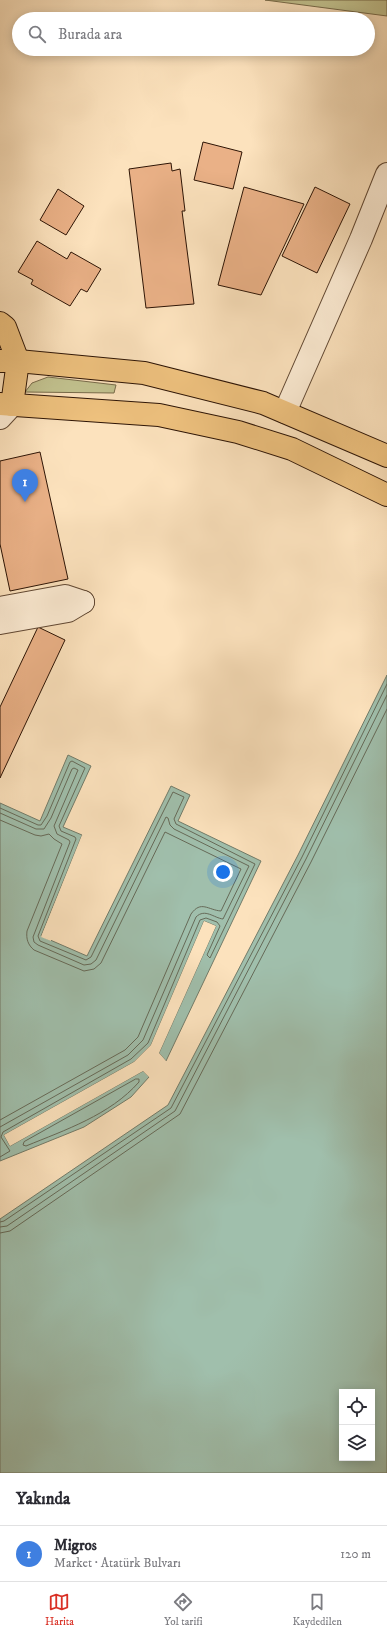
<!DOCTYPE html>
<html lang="tr">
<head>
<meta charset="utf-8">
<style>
  body { margin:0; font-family:"IM FELL DW Pica",serif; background:#f2f2f3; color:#2b2b33 }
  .controls { position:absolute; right:12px; bottom:12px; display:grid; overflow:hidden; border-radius:0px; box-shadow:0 2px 10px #0003 }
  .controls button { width:36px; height:36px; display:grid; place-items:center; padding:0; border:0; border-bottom:1px solid #e1e1e2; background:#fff; color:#2b2b33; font:20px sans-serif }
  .you { position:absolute; left:223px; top:872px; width:14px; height:14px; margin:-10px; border:3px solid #fff; border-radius:50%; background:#1a73e8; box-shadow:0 0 0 6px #1a73e833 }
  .badge { display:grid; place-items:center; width:26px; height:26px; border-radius:50%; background:#d93025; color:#fff; font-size:13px; font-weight:700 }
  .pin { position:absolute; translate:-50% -33px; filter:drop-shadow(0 1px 2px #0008) }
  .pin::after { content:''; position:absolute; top:21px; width:14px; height:12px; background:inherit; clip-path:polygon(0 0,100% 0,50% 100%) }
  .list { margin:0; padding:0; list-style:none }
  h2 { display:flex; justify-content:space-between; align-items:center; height:52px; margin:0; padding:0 16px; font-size:17px }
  h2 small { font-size:13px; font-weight:400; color:#7c7c81 }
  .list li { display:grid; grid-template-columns:26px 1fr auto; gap:12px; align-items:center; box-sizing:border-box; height:56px; padding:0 16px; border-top:1px solid #e1e1e2 }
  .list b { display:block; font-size:15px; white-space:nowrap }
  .list p { margin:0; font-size:13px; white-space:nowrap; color:#7c7c81 }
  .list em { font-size:13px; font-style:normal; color:#7c7c81 }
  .icon { flex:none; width:22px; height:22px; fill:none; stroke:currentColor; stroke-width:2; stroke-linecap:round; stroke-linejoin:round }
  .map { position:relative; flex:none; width:387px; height:1473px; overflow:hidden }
  .search { position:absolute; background:#fff; box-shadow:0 2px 10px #0003; left:12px; right:12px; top:12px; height:44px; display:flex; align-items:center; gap:10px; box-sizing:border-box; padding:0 14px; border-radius:22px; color:#7c7c81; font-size:15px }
  .sheet { height:108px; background:#fff }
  nav { display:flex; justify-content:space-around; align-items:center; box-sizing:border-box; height:56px; border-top:1px solid #e1e1e2; background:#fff; font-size:11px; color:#7c7c81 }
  nav a { display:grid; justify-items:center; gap:2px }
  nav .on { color:#d93025 }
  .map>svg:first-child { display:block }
  .green { fill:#c2c28f; stroke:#786b4a }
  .water { fill:#a0bfac; stroke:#727b69; fill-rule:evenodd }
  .pier { fill:#fce2bd }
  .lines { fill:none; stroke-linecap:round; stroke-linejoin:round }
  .shore { stroke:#666a58; stroke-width:1 }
  .building { fill:#eab187; stroke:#2d1405 }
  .minor-casing { stroke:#614833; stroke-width:24 }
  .major-casing { stroke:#2d1405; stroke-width:24 }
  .minor { stroke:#fdecd4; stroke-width:22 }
  .major { stroke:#eec17e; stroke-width:22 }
</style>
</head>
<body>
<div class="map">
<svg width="387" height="1473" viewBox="0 0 387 1473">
  <rect width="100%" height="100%" fill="#fce2bd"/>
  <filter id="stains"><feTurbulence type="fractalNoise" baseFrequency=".005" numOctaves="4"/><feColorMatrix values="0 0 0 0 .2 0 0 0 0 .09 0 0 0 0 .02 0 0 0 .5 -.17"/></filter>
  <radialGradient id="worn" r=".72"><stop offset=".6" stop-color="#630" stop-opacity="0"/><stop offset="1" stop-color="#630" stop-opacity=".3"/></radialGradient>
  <!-- green -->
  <g class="green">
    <path d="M 265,0 L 387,0 L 387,16 Z"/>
    <path d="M 48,377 L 116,385 L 114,393 L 25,392 L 32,383 Z"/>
  </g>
  <!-- water -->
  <g class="water">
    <path d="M 387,675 L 387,1473 L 0,1473 L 0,1219 L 168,1105 L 298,855 ZM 342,1392 L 372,1392 L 372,1458 L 342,1458 Z"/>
    <path d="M 68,755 L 91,766 L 63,827 L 82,835 L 41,936 L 87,956 L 171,786 L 190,795 L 178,821 L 261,861 L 166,1061 L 159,1053 L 216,926 L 204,921 L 151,1045 L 134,1062 L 4,1135 L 10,1146 L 143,1071 L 149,1077 L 131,1097 L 84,1127 L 0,1161 L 0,803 L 40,821 Z"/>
  </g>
  <!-- pier -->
  <g class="pier">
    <path d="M 82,835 L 84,836 L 44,936 L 51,939 L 51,941 L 41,937 Z"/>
    <path d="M 204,921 L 216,926 L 159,1053 L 166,1061 L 164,1062 L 157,1053 L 213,927 L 205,924 L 152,1047 L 135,1064 L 7,1136 L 11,1143 L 142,1069 L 150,1076 L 149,1077 L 143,1071 L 10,1146 L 4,1135 L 134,1062 L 151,1045 Z"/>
  </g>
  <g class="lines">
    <!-- shore -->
    <g class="shore">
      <path d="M 0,808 L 38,825 L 41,825 L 47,816 L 70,762 L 72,761 L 85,768 L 59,826 L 61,831 L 75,837 L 76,839 L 38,936 L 40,941 L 86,960 L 91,957 L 173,792 L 184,797 L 174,819 L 176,824 L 255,864 L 210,958 L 207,955 L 220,926 L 217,922 L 206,918 L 200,920 L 148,1043 L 131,1059 L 3,1132 L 1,1137 L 10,1151 L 0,1157"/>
      <path d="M 0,813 L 36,829 L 44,829 L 51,818 L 72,769 L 74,768 L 78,770 L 54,826 L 57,834 L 69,840 L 70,842 L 33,937 L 34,942 L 38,945 L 84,965 L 91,964 L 96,960 L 166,817 L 168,818 L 170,825 L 174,829 L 249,866 L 223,919 C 214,918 205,908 196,917 L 143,1040 L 128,1055 L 0,1127"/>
      <path d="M 0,820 L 35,835 L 41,836 L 49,834 L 54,839 L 62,844 L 27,931 C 26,939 28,945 34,950 L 84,971 L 94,969 L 101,963 L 165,832 L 241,869 L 221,911 C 208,910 201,900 191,914 L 138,1037 L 125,1050 L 0,1120"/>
      <path d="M 136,1079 L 139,1079 L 139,1082 C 110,1115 65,1130 26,1146 L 23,1145 L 24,1142 Z"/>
      <path d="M 0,1222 L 4,1221 L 171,1108 L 302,857 L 387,684"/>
      <path d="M 0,1227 L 7,1226 L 175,1111 L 306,859 L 387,695"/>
      <path d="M 0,1233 L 10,1231 L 180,1114 L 311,862 L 387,709"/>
    </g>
  </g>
  <!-- building -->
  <g class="building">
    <path d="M 203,142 L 242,152 L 233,189 L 194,180 Z"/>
    <path d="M 171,163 L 172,171 L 180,169 L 185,211 L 182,211 L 194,304 L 146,308 L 129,169 Z"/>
    <path d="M 244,187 L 304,204 L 261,295 L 218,285 Z"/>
    <path d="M 315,187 L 350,204 L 317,273 L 282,256 Z"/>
    <path d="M 58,189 L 84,206 L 66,235 L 40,220 Z"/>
    <path d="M 37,241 L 67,259 L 71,252 L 101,269 L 87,292 L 81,289 L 70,306 L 31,284 L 33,280 L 18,272 Z"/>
    <path d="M 40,452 L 68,579 L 10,591 L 0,544 L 0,461 Z"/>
    <path d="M 38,627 L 65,640 L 0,778 L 0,707 Z"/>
  </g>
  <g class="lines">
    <defs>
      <g id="minor">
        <path d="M 285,412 L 361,239 L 387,174"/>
        <path d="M 0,418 L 12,405"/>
        <path d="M 0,608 L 65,596 L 83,602"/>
        <path d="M 0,623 L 68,611 L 83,602"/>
      </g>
      <g id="major">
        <path d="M 0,323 L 5,327 L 18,361 L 12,405"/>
        <path d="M 0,361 L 18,361 L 144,373 L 263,403 L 387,456"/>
        <path d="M 0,404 L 159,415 L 238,432 L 292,449 L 387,495"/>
      </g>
    </defs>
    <!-- minor casing -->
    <use href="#minor" class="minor-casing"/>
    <!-- major casing -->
    <use href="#major" class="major-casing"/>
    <!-- minor -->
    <use href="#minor" class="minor"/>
    <!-- major -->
    <use href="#major" class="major"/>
  </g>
  <rect width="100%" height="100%" filter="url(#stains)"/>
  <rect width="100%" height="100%" fill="url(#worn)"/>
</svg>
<div class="controls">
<button><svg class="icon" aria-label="locate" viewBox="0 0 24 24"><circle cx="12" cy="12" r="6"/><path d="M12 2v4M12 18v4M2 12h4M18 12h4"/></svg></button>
<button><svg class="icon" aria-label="layers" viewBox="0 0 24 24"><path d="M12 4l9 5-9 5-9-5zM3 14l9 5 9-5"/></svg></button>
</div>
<div class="you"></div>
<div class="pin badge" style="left:25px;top:502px;background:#3f7fe0">1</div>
<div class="search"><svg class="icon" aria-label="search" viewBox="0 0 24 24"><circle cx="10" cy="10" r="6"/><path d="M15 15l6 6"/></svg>Burada ara</div>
</div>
<section class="sheet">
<h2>Yakında<small></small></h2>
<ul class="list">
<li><span class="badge" style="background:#3f7fe0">1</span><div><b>Migros</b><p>Market · Atatürk Bulvarı</p></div><em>120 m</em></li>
</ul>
</section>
<nav>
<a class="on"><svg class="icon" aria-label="map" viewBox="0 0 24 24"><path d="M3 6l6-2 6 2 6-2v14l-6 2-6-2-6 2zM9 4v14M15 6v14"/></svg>Harita</a>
<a><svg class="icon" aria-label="directions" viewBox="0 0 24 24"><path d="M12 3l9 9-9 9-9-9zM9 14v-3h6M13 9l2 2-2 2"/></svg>Yol tarifi</a>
<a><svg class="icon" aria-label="saved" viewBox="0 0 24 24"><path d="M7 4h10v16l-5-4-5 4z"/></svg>Kaydedilen</a>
</nav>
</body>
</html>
